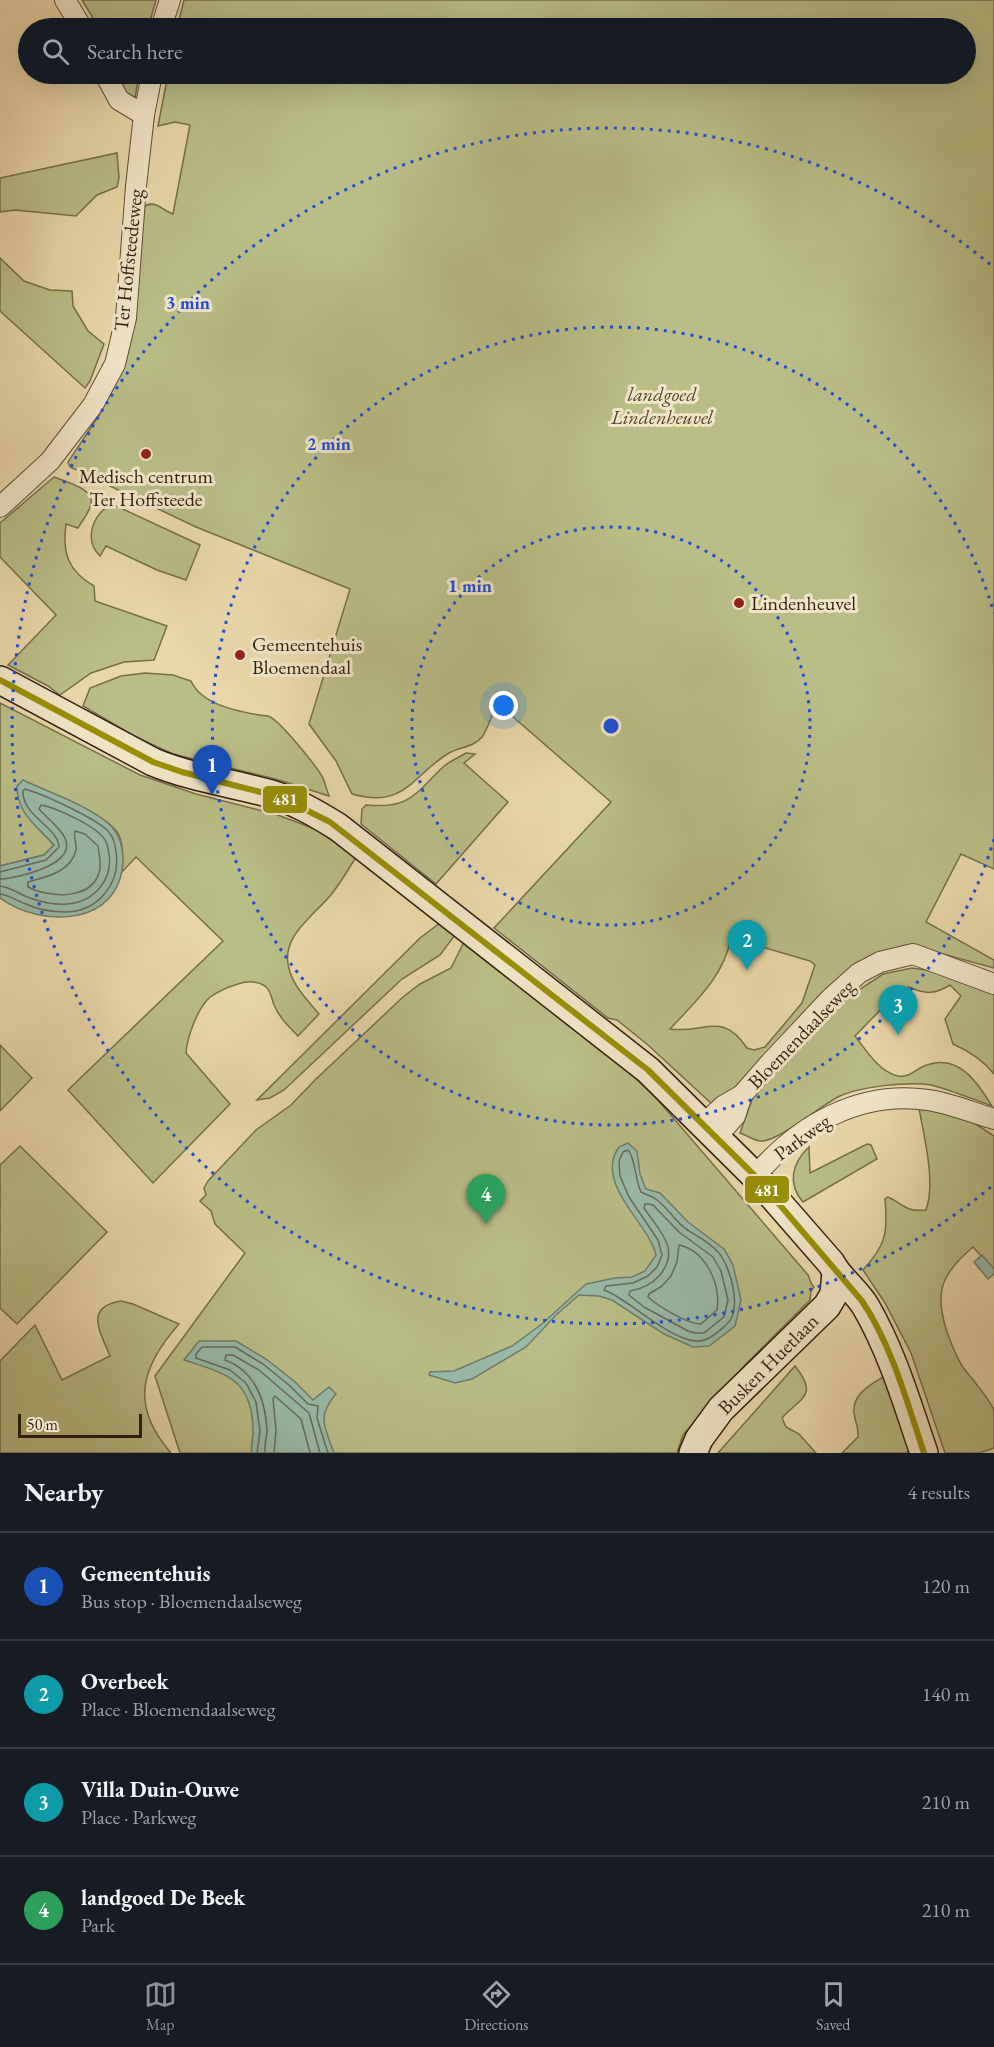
<!DOCTYPE html>
<html lang="en">
<head>
<meta charset="utf-8">
<style>
  body { margin:0; font-family:"EB Garamond",serif; background:#242831; color:#f1f3f6 }
  .scale { position:absolute; left:18px; bottom:15px; width:124px; box-sizing:border-box; padding-left:6px; border:3px solid #331f0d; border-top:0; font-size:16px; line-height:21px; white-space:nowrap; color:#331f0d; -webkit-text-stroke:4px #f1e5c7; paint-order:stroke }
  .you { position:absolute; left:504px; top:706px; width:21px; height:21px; margin:-15px; border:4px solid #fff; border-radius:50%; background:#1a73e8; box-shadow:0 0 0 9px #1a73e833 }
  .badge { display:grid; place-items:center; width:39px; height:39px; border-radius:50%; background:#8c9099; color:#fff; font-size:20px; font-weight:700 }
  .pin { position:absolute; translate:-50% -50px; filter:drop-shadow(0 2px 3px #0008) }
  .pin::after { content:''; position:absolute; top:32px; width:21px; height:18px; background:inherit; clip-path:polygon(0 0,100% 0,50% 100%) }
  .list { margin:0; padding:0; list-style:none }
  h2 { display:flex; justify-content:space-between; align-items:center; height:78px; margin:0; padding:0 24px; font-size:26px }
  h2 small { font-size:20px; font-weight:400; color:#9ea1a6 }
  .list li { display:grid; grid-template-columns:39px 1fr auto; gap:18px; align-items:center; box-sizing:border-box; height:108px; padding:0 24px; border-top:2px solid #363941 }
  .list b { display:block; font-size:22px; white-space:nowrap }
  .list p { margin:0; font-size:20px; white-space:nowrap; color:#9ea1a6 }
  .list em { font-size:20px; font-style:normal; color:#9ea1a6 }
  .icon { flex:none; width:33px; height:33px; fill:none; stroke:currentColor; stroke-width:2; stroke-linecap:round; stroke-linejoin:round }
  .map { position:relative; flex:none; width:994px; height:1453px; overflow:hidden }
  .search { position:absolute; background:#171b24; box-shadow:0 6px 24px #0002; left:18px; right:18px; top:18px; height:66px; display:flex; align-items:center; gap:15px; box-sizing:border-box; padding:0 21px; border-radius:33px; color:#9ea1a6; font-size:22px }
  .sheet { height:510px; background:#171b24 }
  nav { display:flex; justify-content:space-around; align-items:center; box-sizing:border-box; height:84px; border-top:2px solid #363941; background:#171b24; font-size:16px; color:#9ea1a6 }
  nav a { display:grid; justify-items:center; gap:3px }
  nav .on { color:#8c9099 }
  .map>svg:first-child { display:block }
  .green { fill:#babd86; stroke:#766e4a; stroke-width:1.5; fill-rule:evenodd }
  .water { fill:#98baa8; stroke:#707c6a; stroke-width:1.5 }
  .lines { fill:none; stroke-linecap:round; stroke-linejoin:round }
  .shore { stroke:#666c5a; stroke-width:1.5 }
  .street-casing { stroke:#614d34; stroke-width:22 }
  .secondary-casing { stroke:#331f0d; stroke-width:30 }
  .street { stroke:#f1e5c7; stroke-width:20 }
  .secondary { stroke:#f1e5c7; stroke-width:27 }
  .bus-1-casing { stroke:#f1e5c7; stroke-width:10 }
  .bus-1 { stroke:#998f06; stroke-width:6 }
  .ring { fill:none; stroke:#1d4ed8; stroke-width:3; stroke-dasharray:3 6 }
  .poi-dot { fill:#8f2418; stroke:#f1e5c7; stroke-width:2 }
  .labels { text-anchor:middle; stroke-width:6; stroke-linejoin:round; paint-order:stroke }
  .street-label { font-size:20px; fill:#331f0d; stroke:#f1e5c7 }
  .park-label { font-size:20px; font-style:italic; fill:#55462b; stroke:#f1e5c7 }
  .poi-label { font-size:20px; fill:#331f0d; stroke:#f1e5c7; text-anchor:start }
  .centre { fill:#1d4ed8; stroke:#f1e5c7; stroke-width:3 }
  .ring-label { font-size:18px; text-anchor:middle; font-weight:bold; fill:#1d4ed8; stroke:#f1e5c7; stroke-width:6; stroke-linejoin:round; paint-order:stroke }
  .line-badge { stroke:#f1e5c7; stroke-width:2 }
  .badge-label { font-size:16px; text-anchor:middle; font-weight:bold; fill:#fff }
</style>
</head>
<body>
<div class="map">
<svg width="994" height="1453" viewBox="0 0 994 1453">
  <rect width="100%" height="100%" fill="#ead7a9"/>
  <filter id="stains"><feTurbulence type="fractalNoise" baseFrequency=".00333" numOctaves="4"/><feColorMatrix values="0 0 0 0 .2 0 0 0 0 .09 0 0 0 0 .02 0 0 0 .5 -.17"/></filter>
  <radialGradient id="worn" r=".72"><stop offset=".6" stop-color="#630" stop-opacity="0"/><stop offset="1" stop-color="#630" stop-opacity=".3"/></radialGradient>
  <!-- green -->
  <g class="green">
    <path d="M 82,0 L 156,0 L 148,28 L 99,28 Z"/>
    <path d="M 184,0 L 994,0 L 994,869 L 961,854 L 926,922 L 994,960 L 994,968 L 921,948 L 899,948 L 745,1083 L 712,1104 L 648,1045 L 617,1020 L 608,1018 L 494,928 L 611,802 L 497,703 C 492,713 489,727 482,737 C 474,747 460,747 449,753 C 411,776 406,809 352,794 L 336,761 L 309,724 L 350,589 L 196,527 L 70,467 L 68,462 L 100,414 L 123,360 L 143,208 C 153,198 162,210 173,214 L 190,125 L 175,122 L 158,126 L 168,74 L 966,74 L 966,28 L 177,28 ZM 731,938 L 810,961 L 815,965 L 802,1003 L 765,1047 L 754,1050 L 747,1048 C 721,1010 705,1034 670,1029 C 696,1001 724,976 731,938 Z"/>
    <path d="M 118,74 L 139,74 L 132,116 Z"/>
    <path d="M 117,153 L 119,178 L 117,187 L 97,195 L 76,216 L 15,210 L 0,212 L 0,178 Z"/>
    <path d="M 0,258 L 24,281 L 50,290 L 72,291 L 73,306 L 88,331 L 104,344 L 90,381 L 85,388 L 0,311 Z"/>
    <path d="M 54,477 C 66,482 98,489 90,507 C 88,514 82,521 78,528 L 66,524 C 62,553 68,571 94,586 L 95,601 L 167,626 L 154,660 L 124,662 L 91,673 L 60,695 L 48,686 L 8,665 L 56,615 L 0,557 L 0,523 Z"/>
    <path d="M 112,504 L 200,545 L 186,580 L 157,570 L 106,546 L 100,556 C 83,539 93,514 112,504 Z"/>
    <path d="M 145,673 L 173,675 L 191,681 C 201,704 236,711 259,715 C 262,716 265,715 268,716 C 279,719 317,767 323,778 C 325,784 327,790 329,796 L 279,780 L 173,754 L 134,736 L 83,706 L 90,688 L 121,676 Z"/>
    <path d="M 0,703 L 140,775 L 196,794 L 275,814 L 315,829 L 356,857 C 348,870 340,884 330,896 C 311,918 278,939 290,972 C 295,988 309,1002 319,1014 L 298,1036 C 289,1027 280,1018 275,1007 C 271,999 272,992 265,986 C 257,981 247,981 238,984 C 228,987 218,991 209,998 C 197,1010 187,1037 186,1053 L 230,1104 L 153,1183 L 68,1090 L 223,941 L 136,857 L 122,872 C 123,861 124,846 119,835 C 107,813 47,792 23,781 L 25,813 L 54,845 L 44,855 L 0,866 Z"/>
    <path d="M 466,753 L 475,754 L 464,763 L 508,802 L 436,884 L 361,824 L 362,809 L 366,805 C 409,809 414,795 442,768 C 448,762 458,758 466,753 Z"/>
    <path d="M 440,923 L 455,935 L 440,955 L 402,979 L 284,1090 L 270,1098 L 257,1100 L 420,938 Z"/>
    <path d="M 464,942 L 610,1056 L 651,1092 L 808,1275 L 811,1283 L 814,1287 L 811,1291 L 810,1300 L 746,1364 L 683,1435 L 677,1453 L 180,1453 L 155,1376 L 245,1253 L 215,1224 L 211,1211 L 200,1201 L 206,1195 L 204,1188 L 208,1181 L 256,1130 L 291,1105 L 315,1080 L 403,997 L 420,984 L 451,968 Z"/>
    <path d="M 912,968 L 933,971 L 994,988 L 994,1074 C 983,1060 969,1051 953,1044 L 945,1019 L 961,996 L 950,985 C 934,995 925,994 908,987 L 892,998 L 855,1036 C 866,1050 879,1072 898,1076 C 909,1078 915,1070 924,1066 C 958,1052 976,1081 992,1106 C 972,1099 951,1090 931,1085 C 910,1081 859,1087 840,1096 C 821,1105 778,1142 761,1141 C 755,1141 746,1135 740,1133 L 758,1083 L 839,1003 L 883,974 Z"/>
    <path d="M 0,1045 L 32,1078 L 0,1111 Z"/>
    <path d="M 919,1108 L 965,1117 L 994,1136 L 994,1270 L 973,1247 C 941,1274 934,1292 947,1332 C 951,1343 956,1356 962,1366 C 968,1374 993,1403 994,1411 C 994,1422 994,1436 994,1448 L 979,1453 L 945,1453 L 911,1353 L 885,1303 L 863,1270 C 886,1245 888,1233 885,1199 L 888,1197 C 905,1205 905,1212 926,1210 C 936,1182 924,1137 919,1108 Z"/>
    <path d="M 867,1144 L 871,1145 L 877,1159 L 803,1202 C 787,1184 792,1163 809,1147 L 810,1173 Z"/>
    <path d="M 20,1146 L 107,1232 L 17,1324 L 0,1308 L 0,1165 Z"/>
    <path d="M 121,1301 L 133,1304 L 179,1324 C 140,1368 130,1406 171,1453 L 0,1453 L 0,1361 L 35,1325 L 62,1380 L 110,1356 C 101,1333 83,1307 121,1301 Z"/>
    <path d="M 795,1366 C 819,1396 801,1397 782,1418 L 786,1427 L 799,1434 L 816,1453 L 718,1453 Z"/>
    <path d="M 886,1375 L 913,1446 L 907,1453 L 842,1453 L 858,1437 C 859,1429 855,1421 854,1413 C 852,1393 872,1384 886,1375 Z"/>
  </g>
  <!-- water -->
  <g class="water">
    <path d="M 23,780 C 48,792 93,807 112,827 C 120,836 123,848 123,860 C 121,926 43,929 0,898 L 0,866 L 44,855 L 54,845 C 37,826 17,814 17,786 Z"/>
    <path d="M 628,1143 L 637,1151 L 640,1174 L 646,1189 L 660,1193 L 688,1222 L 724,1249 L 733,1265 L 741,1300 L 735,1326 L 709,1346 L 693,1347 L 664,1334 L 612,1300 L 599,1296 L 579,1295 L 556,1315 L 526,1347 L 472,1379 L 455,1383 L 429,1375 L 430,1372 L 454,1371 L 512,1346 L 542,1324 L 586,1284 L 615,1278 L 632,1277 L 645,1271 L 656,1255 C 648,1224 607,1195 613,1160 C 614,1155 617,1150 619,1147 Z"/>
    <path d="M 982,1255 L 994,1269 L 994,1274 L 988,1279 L 974,1262 Z"/>
    <path d="M 199,1341 L 236,1341 L 266,1359 L 294,1381 L 313,1400 L 329,1387 L 336,1394 C 316,1417 325,1427 334,1453 L 252,1453 C 250,1445 254,1438 253,1430 C 252,1378 226,1374 184,1360 Z"/>
  </g>
  <g class="lines">
    <!-- shore -->
    <g class="shore">
      <path d="M 75,831 L 85,834 L 98,846 C 99,854 101,862 100,869 C 94,901 49,898 28,887 L 28,882 C 46,877 71,872 76,850 C 77,843 73,837 75,831 Z"/>
      <path d="M 0,872 L 46,860 L 59,847 C 58,827 22,816 23,791 L 25,789 C 43,794 95,818 108,831 C 114,838 115,844 116,852 C 121,883 98,911 67,912 C 53,912 38,910 26,904 C 17,901 9,895 0,894"/>
      <path d="M 0,879 C 17,878 73,866 66,841 C 63,830 47,818 39,809 L 41,805 C 56,808 97,826 105,840 C 108,844 108,849 109,854 C 113,880 94,902 67,904 C 55,905 41,902 30,898 C 20,895 11,887 0,886"/>
      <path d="M 628,1150 C 635,1156 635,1180 641,1192 C 646,1195 653,1196 657,1200 C 668,1208 675,1221 686,1229 C 697,1236 711,1243 719,1253 C 731,1268 743,1311 726,1325 C 717,1333 708,1342 695,1341 C 670,1338 637,1308 616,1296 C 612,1293 608,1292 604,1290 L 606,1286 L 633,1283 L 648,1276 L 657,1267 L 662,1255 L 658,1240 L 629,1197 L 620,1176 L 619,1161 L 623,1152 Z"/>
      <path d="M 648,1204 L 653,1205 L 679,1232 L 713,1257 L 721,1271 L 728,1300 L 724,1317 L 704,1333 L 695,1333 L 688,1331 L 644,1307 L 629,1295 L 630,1291 C 641,1289 652,1284 659,1276 C 682,1249 659,1231 644,1208 L 645,1204 Z"/>
      <path d="M 679,1245 C 706,1251 721,1284 717,1310 L 701,1324 C 687,1324 658,1306 648,1297 L 649,1294 L 662,1286 L 671,1276 L 677,1262 Z"/>
      <path d="M 257,1453 L 260,1431 L 256,1402 L 246,1383 L 230,1370 L 196,1358 L 196,1354 L 202,1347 L 235,1347 L 263,1364 L 290,1386 L 308,1404 L 318,1406 L 317,1418 L 328,1453"/>
      <path d="M 265,1453 C 264,1445 267,1437 267,1429 C 265,1399 255,1371 225,1360 L 226,1355 L 233,1355 L 259,1370 L 309,1413 L 320,1453"/>
      <path d="M 274,1453 L 276,1430 L 273,1399 L 275,1396 L 301,1419 L 310,1453"/>
    </g>
    <defs>
      <g id="street">
        <path d="M 65,0 L 82,28"/>
        <path d="M 161,28 L 170,0"/>
        <path d="M 105,74 L 119,100 L 144,115"/>
        <path d="M 0,507 L 50,461 L 93,405 L 115,364 L 126,318 L 136,186 L 144,115 L 152,74"/>
        <path d="M 704,1124 L 723,1106 L 742,1095"/>
        <path d="M 716,1137 L 735,1116 L 742,1095 L 769,1064 L 830,999 L 859,973 L 880,962 L 913,954 L 994,984"/>
        <path d="M 755,1176 C 799,1125 859,1090 928,1100 C 950,1103 973,1113 994,1119"/>
      </g>
      <g id="secondary">
        <path d="M 0,680 L 153,762 C 192,778 232,783 271,794 C 295,801 317,814 338,827 L 648,1070 L 755,1176 L 831,1263 C 840,1280 856,1290 866,1307 C 892,1352 907,1403 924,1453"/>
        <path d="M 693,1453 L 699,1439 L 721,1409 L 827,1306 L 834,1294 L 836,1273"/>
      </g>
    </defs>
    <!-- street casing -->
    <use href="#street" class="street-casing"/>
    <!-- secondary casing -->
    <use href="#secondary" class="secondary-casing"/>
    <!-- street -->
    <use href="#street" class="street"/>
    <!-- secondary -->
    <use href="#secondary" class="secondary"/>
    <defs>
      <path id="bus-1" d="M 0,680 L 153,762 L 182,772 L 280,797 L 330,822 L 648,1070 L 755,1176 L 862,1301 C 892,1346 907,1402 924,1453"/>
    </defs>
    <!-- bus-1 casing -->
    <use href="#bus-1" class="bus-1-casing"/>
    <!-- bus-1 -->
    <use href="#bus-1" class="bus-1"/>
  </g>
  <!-- distance rings -->
  <g class="ring">
    <circle cx="611" cy="726" r="199"/>
    <path d="M994 839A399 399 0 1 1 994 613"/>
    <path d="M991 1187A598 598 0 1 1 991 265"/>
  </g>
  <!-- markers -->
  <g class="poi-dot">
    <circle cx="146" cy="454" r="6"/>
    <circle cx="739" cy="603" r="6"/>
    <circle cx="240" cy="655" r="6"/>
  </g>
  <g class="labels">
    <!-- street labels -->
    <g class="street-label">
      <text transform="translate(128 260) rotate(-84)" y="7">Ter Hoffsteedeweg</text>
      <text transform="translate(801 1034) rotate(-46)" y="7">Bloemendaalseweg</text>
      <text transform="translate(802 1137) rotate(-36)" y="7">Parkweg</text>
      <text transform="translate(768 1364) rotate(-45)" y="7">Busken Huetlaan</text>
    </g>
    <!-- park labels -->
    <g class="park-label">
      <text x="662" y="401">landgoed<tspan x="662" dy="23">Lindenheuvel</tspan></text>
    </g>
    <!-- poi labels -->
    <g class="poi-label">
      <text x="146" y="483" text-anchor="middle">Medisch centrum<tspan x="146" dy="23">Ter Hoffsteede</tspan></text>
      <text x="751" y="610">Lindenheuvel</text>
      <text x="252" y="651">Gemeentehuis<tspan x="252" dy="23">Bloemendaal</tspan></text>
    </g>
  </g>
  <circle cx="611" cy="726" r="9" class="centre"/>
  <g class="ring-label">
    <text x="188" y="309">3 min</text>
    <text x="329" y="450">2 min</text>
    <text x="470" y="592">1 min</text>
  </g>
  <g class="line-badge">
    <rect x="262" y="785" width="46" height="29" rx="6" fill="#998f06"/>
    <rect x="744" y="1175" width="46" height="29" rx="6" fill="#998f06"/>
  </g>
  <g class="badge-label">
    <text x="285" y="805">481</text>
    <text x="767" y="1196">481</text>
  </g>
  <rect width="100%" height="100%" filter="url(#stains)"/>
  <rect width="100%" height="100%" fill="url(#worn)"/>
</svg>
<div class="scale">50 m</div>
<div class="you"></div>
<div class="pin badge" style="left:212px;top:795px;background:#1a4fb4">1</div>
<div class="pin badge" style="left:747px;top:970px;background:#0f9aa8">2</div>
<div class="pin badge" style="left:898px;top:1035px;background:#0f9aa8">3</div>
<div class="pin badge" style="left:486px;top:1224px;background:#2e9e5b">4</div>
<div class="search"><svg class="icon" aria-label="search" viewBox="0 0 24 24"><circle cx="10" cy="10" r="6"/><path d="M15 15l6 6"/></svg>Search here</div>
</div>
<section class="sheet">
<h2>Nearby<small>4 results</small></h2>
<ul class="list">
<li><span class="badge" style="background:#1a4fb4">1</span><div><b>Gemeentehuis</b><p>Bus stop · Bloemendaalseweg</p></div><em>120 m</em></li>
<li><span class="badge" style="background:#0f9aa8">2</span><div><b>Overbeek</b><p>Place · Bloemendaalseweg</p></div><em>140 m</em></li>
<li><span class="badge" style="background:#0f9aa8">3</span><div><b>Villa Duin-Ouwe</b><p>Place · Parkweg</p></div><em>210 m</em></li>
<li><span class="badge" style="background:#2e9e5b">4</span><div><b>landgoed De Beek</b><p>Park</p></div><em>210 m</em></li>
</ul>
</section>
<nav>
<a class="on"><svg class="icon" aria-label="map" viewBox="0 0 24 24"><path d="M3 6l6-2 6 2 6-2v14l-6 2-6-2-6 2zM9 4v14M15 6v14"/></svg>Map</a>
<a><svg class="icon" aria-label="directions" viewBox="0 0 24 24"><path d="M12 3l9 9-9 9-9-9zM9 14v-3h6M13 9l2 2-2 2"/></svg>Directions</a>
<a><svg class="icon" aria-label="saved" viewBox="0 0 24 24"><path d="M7 4h10v16l-5-4-5 4z"/></svg>Saved</a>
</nav>
</body>
</html>
